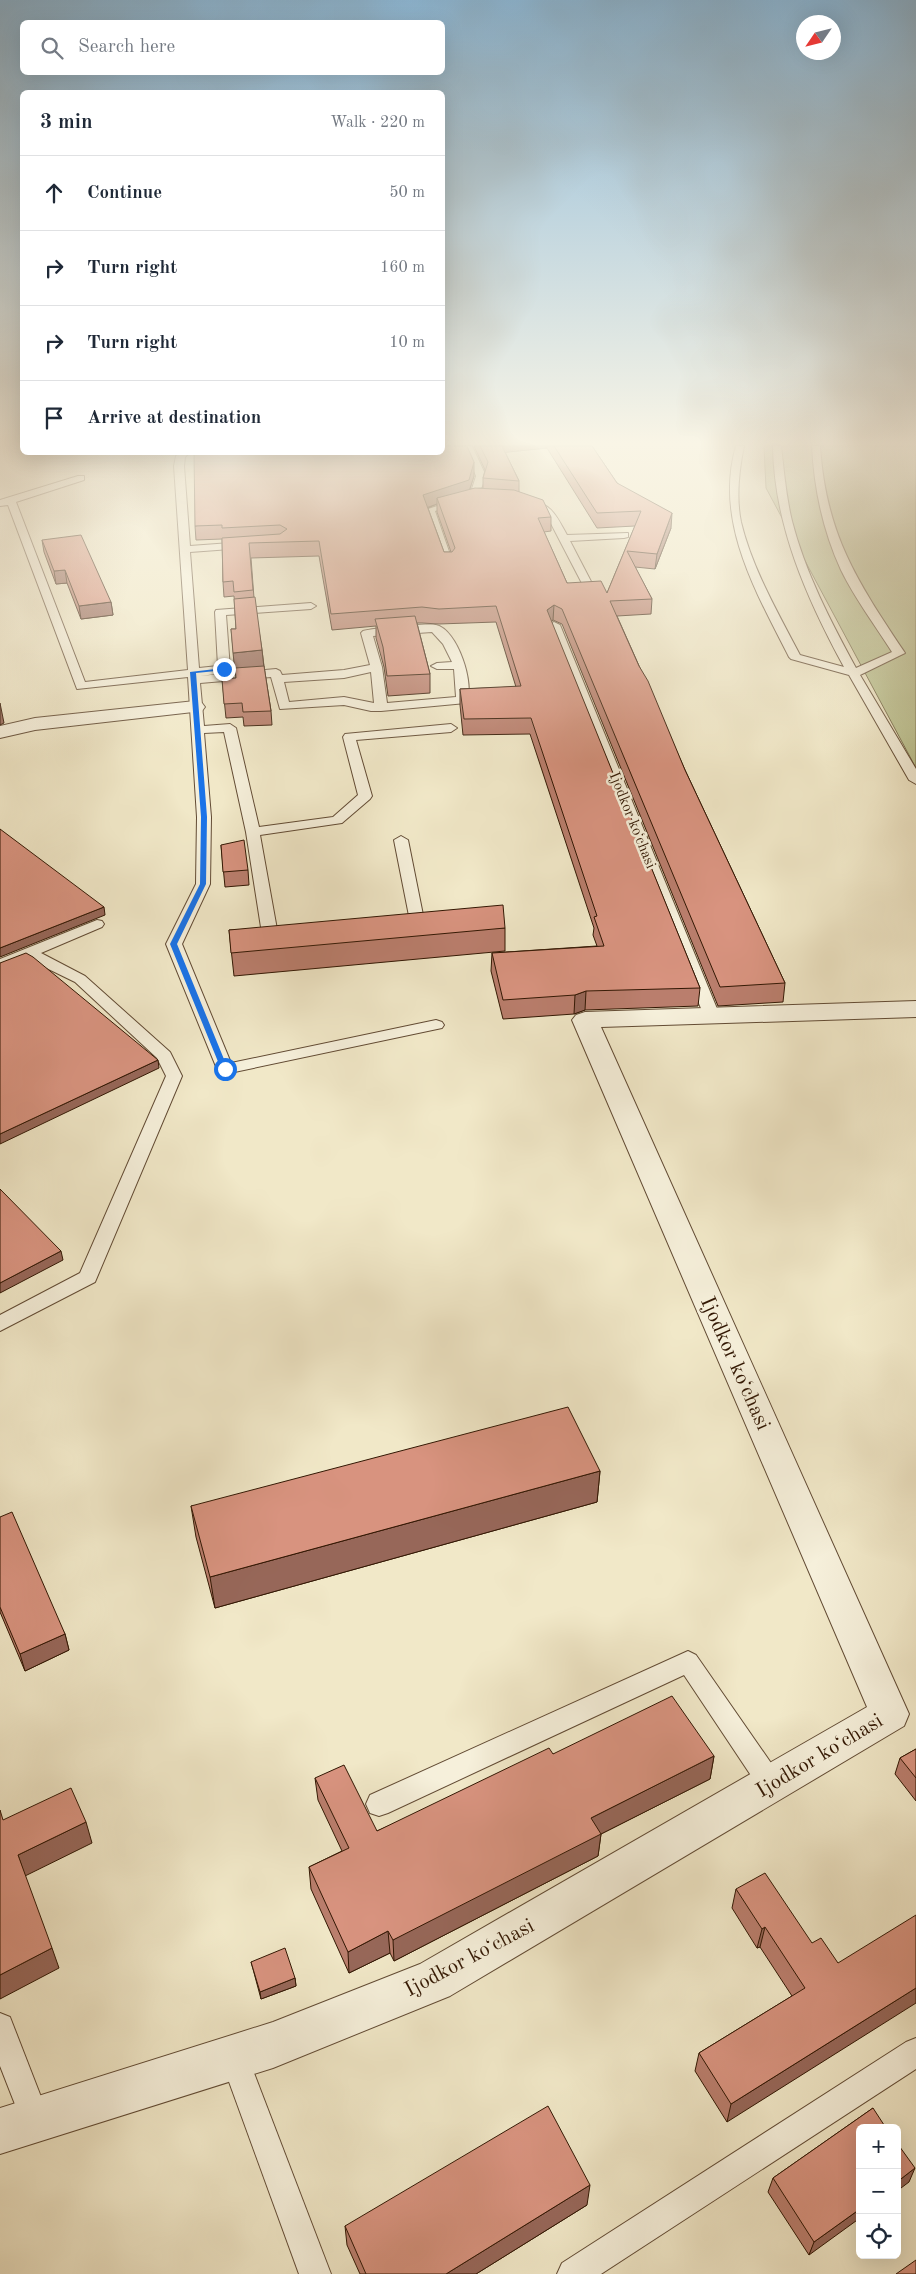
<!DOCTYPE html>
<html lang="en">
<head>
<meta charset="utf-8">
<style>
  body { margin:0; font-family:"Old Standard TT",serif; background:#f2f2f3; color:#1f2937 }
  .controls { position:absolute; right:15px; bottom:15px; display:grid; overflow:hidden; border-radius:8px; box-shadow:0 5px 20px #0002 }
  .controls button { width:45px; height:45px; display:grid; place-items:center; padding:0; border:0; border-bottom:1px solid #e0e1e3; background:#fff; color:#1f2937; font:25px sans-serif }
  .compass { position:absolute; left:796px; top:15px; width:45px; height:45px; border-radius:50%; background:#fff; box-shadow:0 5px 20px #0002; rotate:235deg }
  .stop { position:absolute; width:15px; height:15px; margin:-11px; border:4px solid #1a73e8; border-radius:50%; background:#fff }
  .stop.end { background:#1a73e8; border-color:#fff; box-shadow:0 1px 5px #0008 }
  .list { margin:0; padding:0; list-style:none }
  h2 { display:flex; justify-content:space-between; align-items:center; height:65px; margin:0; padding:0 20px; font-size:21px }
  h2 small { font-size:16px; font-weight:400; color:#747a83 }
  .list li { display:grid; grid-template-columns:32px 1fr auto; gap:15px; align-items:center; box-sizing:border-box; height:75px; padding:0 20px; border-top:1px solid #e0e1e3 }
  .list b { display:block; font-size:19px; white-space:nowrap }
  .list em { font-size:16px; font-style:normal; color:#747a83 }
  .icon { flex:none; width:28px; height:28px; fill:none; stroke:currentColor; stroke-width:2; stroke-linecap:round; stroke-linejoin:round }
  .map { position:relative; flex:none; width:916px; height:2274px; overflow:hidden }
  .search { position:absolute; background:#fff; box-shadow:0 5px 20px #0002; left:20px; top:20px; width:425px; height:55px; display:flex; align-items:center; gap:12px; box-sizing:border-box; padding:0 18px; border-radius:8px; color:#747a83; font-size:19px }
  .panel { position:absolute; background:#fff; box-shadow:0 5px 20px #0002; left:20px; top:90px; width:425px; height:365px; border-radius:8px }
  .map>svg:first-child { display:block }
  .green { fill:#bec593; stroke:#786e4b }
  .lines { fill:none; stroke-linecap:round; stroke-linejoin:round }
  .service-casing { stroke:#624b34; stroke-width:2 }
  .minor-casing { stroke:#624b34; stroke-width:2 }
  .service { fill:#f6f0db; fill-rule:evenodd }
  .minor { fill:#f6f0db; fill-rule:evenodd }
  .wall { fill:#ba7e6d; stroke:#321703; fill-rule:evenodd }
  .shaded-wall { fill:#976759; stroke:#321703 }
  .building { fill:#d8937f; stroke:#321703 }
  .route { fill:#1a73e8 }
  .labels { text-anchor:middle; stroke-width:5; stroke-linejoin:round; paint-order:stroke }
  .far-street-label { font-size:15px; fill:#321703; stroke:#f6f0db }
  .near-street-label { font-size:21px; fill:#321703; stroke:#f6f0db }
</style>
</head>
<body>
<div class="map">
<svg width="916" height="2274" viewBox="0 0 916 2274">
  <rect width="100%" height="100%" fill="#f1e8c8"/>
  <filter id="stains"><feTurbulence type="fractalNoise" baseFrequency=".004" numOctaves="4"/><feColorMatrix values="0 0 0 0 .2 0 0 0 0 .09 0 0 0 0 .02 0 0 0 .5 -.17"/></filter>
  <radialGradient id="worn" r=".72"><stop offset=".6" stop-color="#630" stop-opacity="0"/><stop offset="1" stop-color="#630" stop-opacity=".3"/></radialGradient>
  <!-- green -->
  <path class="green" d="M 764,446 L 916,446 L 916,768 L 766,488 Z"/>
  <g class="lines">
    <defs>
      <g id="service">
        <path d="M 464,446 L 472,446 L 486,476 L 477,499 L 435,511 L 453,563 L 448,566 L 443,563 L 425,510 L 470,495 L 476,476 Z"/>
        <path d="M 736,446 L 744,446 C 739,470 736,498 741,522 C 752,568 778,613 800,655 L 844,667 C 807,599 774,525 773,446 L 781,446 C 784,471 786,497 792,521 C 805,572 831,622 856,668 L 892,652 C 875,625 855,599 841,570 C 823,531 814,488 812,446 L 820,446 C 826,535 857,581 905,653 L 860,675 L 916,769 L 916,784 L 909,780 L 849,675 L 791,659 L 789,657 C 756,592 714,521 736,446 Z"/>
        <path d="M 180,452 L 190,452 L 185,457 L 184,466 L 190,546 L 244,542 L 249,545 L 244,548 L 190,552 L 199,668 L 218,666 L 215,612 L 216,610 L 311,603 L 316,606 L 311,609 L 226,615 L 230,669 L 224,673 L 200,676 L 276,669 L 280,671 L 282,675 L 344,670 L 370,665 L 361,633 L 363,631 C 373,628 427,623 436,625 C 457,629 476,685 466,703 L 381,711 L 371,711 L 344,705 L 280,709 L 271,677 L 200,683 L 204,726 L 230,724 L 236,728 L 259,827 L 333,817 L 358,795 L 343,737 L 345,734 L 451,724 L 457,728 L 451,732 L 356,740 L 372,796 L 370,799 L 342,823 L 260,835 L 278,935 L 285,936 L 288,939 L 285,942 L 271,945 L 266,943 L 263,940 L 246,832 L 224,732 L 204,733 L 211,817 L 210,884 L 182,944 L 231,1063 L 436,1020 L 442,1022 L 444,1025 L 442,1028 L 225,1074 L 219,1073 L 217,1069 L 166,944 L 196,884 L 197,817 L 188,677 L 77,689 L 8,505 L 0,506 L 0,500 L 78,476 L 84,476 L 84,480 L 16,502 L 85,682 L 188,670 L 174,466 L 176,456 ZM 432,632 L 443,644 L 452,662 L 437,663 L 431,666 L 437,669 L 454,669 L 456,697 L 387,703 L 382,667 L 373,636 ZM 371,672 L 374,703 L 344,697 L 289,702 L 284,682 L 344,678 Z"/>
        <path d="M 527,498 C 552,505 555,513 567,535 L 628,533 L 628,537 L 624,538 L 570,541 L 597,593 L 596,595 L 592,596 L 587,593 L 546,514 C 539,508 528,506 522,501 Z"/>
        <path d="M 554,622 L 560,625 L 720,1016 L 718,1019 L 706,1019 L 704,1016 L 548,625 Z"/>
        <path d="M 401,836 L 408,840 L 426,930 L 419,934 L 408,933 L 406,930 L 411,926 L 394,840 Z"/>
        <path d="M 97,920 L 102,921 L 104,924 L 102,927 L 41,953 L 85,976 L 170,1052 L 182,1076 L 95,1282 L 0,1331 L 0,1315 L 80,1273 L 166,1076 L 157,1058 L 75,982 L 28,959 L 0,970 L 0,959 Z"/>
        <path d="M 688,1651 L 696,1655 L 780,1776 L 784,1784 L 780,1792 L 771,1796 L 762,1792 L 684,1675 L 388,1813 L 379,1816 L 370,1813 L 366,1804 L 370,1795 Z"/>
        <path d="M 0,2013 L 10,2017 L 50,2120 L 45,2130 L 35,2135 L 25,2130 L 0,2066 Z"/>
        <path d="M 916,2038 L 916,2069 L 601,2274 L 557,2274 L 562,2263 L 906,2042 Z"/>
        <path d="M 234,2043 L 244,2047 L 331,2274 L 299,2274 L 220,2057 L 224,2047 Z"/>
      </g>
      <g id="minor">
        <path d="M 195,701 L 202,703 L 205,707 L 202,711 L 35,730 L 0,738 L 0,726 L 35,718 Z"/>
        <path d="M 916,1001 L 916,1017 L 601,1027 L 909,1714 L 904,1726 L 450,1996 L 273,2068 L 0,2154 L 0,2108 L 273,2022 L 420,1964 L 867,1707 L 572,1020 L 576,1015 L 585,1012 Z"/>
      </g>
    </defs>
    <!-- service casing -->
    <use href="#service" class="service-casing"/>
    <!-- minor casing -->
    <use href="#minor" class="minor-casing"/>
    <!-- service -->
    <use href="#service" class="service"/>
    <!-- minor -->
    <use href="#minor" class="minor"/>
  </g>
  <!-- wall -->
  <g class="wall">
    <path d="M 474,446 L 592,446 L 617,483 L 671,528 L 655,569 L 635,567 L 652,599 L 651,614 L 617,616 L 685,770 L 785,983 L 783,1002 L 718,1006 L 562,624 L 553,620 L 551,622 L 700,988 L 698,1006 L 585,1010 L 574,1014 L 503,1019 L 491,971 L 492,953 L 597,946 L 593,935 L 594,928 L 530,734 L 463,735 L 460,705 L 460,689 L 516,687 L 496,622 L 439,624 L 422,623 L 417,623 L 430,674 L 430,693 L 388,696 L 384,667 L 376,638 L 376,626 L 332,630 L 319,556 L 251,558 L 254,598 L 262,650 L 264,666 L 271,711 L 272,725 L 244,726 L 243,717 L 226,718 L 222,679 L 236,678 L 231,629 L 236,629 L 234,596 L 224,597 L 223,582 L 222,539 L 196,540 L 195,526 L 474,476 L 470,489 L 483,488 L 483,478 L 485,470 ZM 547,448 L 597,528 L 635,526 L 607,593 L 567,583 L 544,532 L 551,531 L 551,517 L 519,492 L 519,481 L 505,452 ZM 437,504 L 437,512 L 451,552 L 444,552 L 428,508 Z"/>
    <path d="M 42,540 L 111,602 L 113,615 L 81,619 L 67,583 L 56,584 L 44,552 Z"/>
    <path d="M 221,845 L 248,870 L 249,885 L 225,887 Z"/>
    <path d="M 505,928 L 505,951 L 234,976 L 229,930 Z"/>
    <path d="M 600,1471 L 597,1502 L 215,1608 L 196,1537 L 191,1506 Z"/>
    <path d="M 0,1517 L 65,1634 L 69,1650 L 25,1671 L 0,1612 Z"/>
    <path d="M 916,1749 L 916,1801 L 895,1774 L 900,1758 Z"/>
    <path d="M 553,1754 L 714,1756 L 710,1779 L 601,1834 L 598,1856 L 394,1961 L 390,1953 L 349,1973 L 311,1889 L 309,1867 L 342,1851 L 318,1800 L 315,1778 L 377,1831 Z"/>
    <path d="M 736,1889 L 838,1963 L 727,2122 L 695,2071 L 699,2053 L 792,1996 L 760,1947 L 757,1948 L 732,1908 Z"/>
    <path d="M 251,1962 L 295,1978 L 296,1986 L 261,1999 L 253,1969 Z"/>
    <path d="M 873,2108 L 809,2255 L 768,2192 L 773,2178 Z"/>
    <path d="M 587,2205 L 476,2274 L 360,2274 L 347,2245 L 345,2226 Z"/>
  </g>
  <!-- shaded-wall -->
  <g class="shaded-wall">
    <path d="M 499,446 L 547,446 L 547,448 L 499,453 Z"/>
    <path d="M 474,462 L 474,476 L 468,494 L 437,498 L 437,504 L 423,509 L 423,495 Z"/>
    <path d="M 672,513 L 671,528 L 655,569 L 657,554 Z"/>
    <path d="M 65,570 L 67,583 L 56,584 L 54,571 Z"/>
    <path d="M 111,602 L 113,615 L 81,619 L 79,606 Z"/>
    <path d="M 554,605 L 553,620 L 546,626 L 547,610 Z"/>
    <path d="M 262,650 L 264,668 L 235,671 L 233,653 Z"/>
    <path d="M 0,703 L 4,723 L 0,725 Z"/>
    <path d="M 104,907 L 105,915 L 0,957 L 0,948 Z"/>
    <path d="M 586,991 L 585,1010 L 574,1014 L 575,995 Z"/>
    <path d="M 158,1060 L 159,1068 L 0,1144 L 0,1134 Z"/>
    <path d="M 61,1251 L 63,1260 L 0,1293 L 0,1283 Z"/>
    <path d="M 600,1471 L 597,1502 L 215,1608 L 210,1577 Z"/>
    <path d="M 65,1634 L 69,1650 L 25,1671 L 20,1654 Z"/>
    <path d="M 714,1756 L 710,1779 L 601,1834 L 598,1856 L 394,1961 L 393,1940 L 591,1818 Z"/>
    <path d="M 86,1822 L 92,1843 L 25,1876 L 18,1855 Z"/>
    <path d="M 765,1927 L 760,1947 L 757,1948 L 762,1929 Z"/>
    <path d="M 388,1931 L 390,1953 L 349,1973 L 348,1952 Z"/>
    <path d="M 52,1948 L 59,1968 L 0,1999 L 0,1975 Z"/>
    <path d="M 295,1978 L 296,1986 L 261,1999 L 260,1992 Z"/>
    <path d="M 916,1988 L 916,2003 L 727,2122 L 731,2104 Z"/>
    <path d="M 915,2168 L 909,2182 L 897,2191 L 897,2182 Z"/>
    <path d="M 590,2185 L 587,2205 L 476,2274 L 446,2274 Z"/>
    <path d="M 860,2209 L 860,2218 L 809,2255 L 814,2242 Z"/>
  </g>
  <!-- building -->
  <g class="building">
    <path d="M 442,446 L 467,446 L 474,462 L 469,480 L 423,495 L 444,552 L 452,552 L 455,548 L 437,498 L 475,488 L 514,490 L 543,500 L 551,517 L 538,518 L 567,583 L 601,581 L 607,593 L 641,511 L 597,513 L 554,446 L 592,446 L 617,483 L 672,513 L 657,554 L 627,551 L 652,599 L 610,601 L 639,666 L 648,681 L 685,770 L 785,983 L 720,987 L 562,609 L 554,605 L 547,610 L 700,988 L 586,991 L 575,995 L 503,1000 L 492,953 L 604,946 L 594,917 L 597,916 L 531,718 L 464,719 L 460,689 L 521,686 L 496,606 L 439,609 L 422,607 L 331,614 L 319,541 L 249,543 L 253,590 L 234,592 L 233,581 L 223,582 L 222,538 L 280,534 L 287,529 L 280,525 L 222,528 L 222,525 L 195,526 L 194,452 L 442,452 Z"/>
    <path d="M 480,446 L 502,446 L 519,481 L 483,478 L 488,462 Z"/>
    <path d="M 81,535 L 111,602 L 79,606 L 65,570 L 54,571 L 42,540 Z"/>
    <path d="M 255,597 L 262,650 L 233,653 L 231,629 L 236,629 L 234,599 Z"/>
    <path d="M 415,616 L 430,674 L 387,676 L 383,647 L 375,619 Z"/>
    <path d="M 264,666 L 271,711 L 243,712 L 242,703 L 224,704 L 222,679 L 236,678 L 235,668 Z"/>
    <path d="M 0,829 L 104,907 L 0,948 Z"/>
    <path d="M 244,840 L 248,870 L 223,872 L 221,845 Z"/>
    <path d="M 503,905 L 505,928 L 231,953 L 229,930 Z"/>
    <path d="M 26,953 L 33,957 L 158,1060 L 0,1134 L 0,963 Z"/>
    <path d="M 0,1189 L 61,1251 L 0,1283 Z"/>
    <path d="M 568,1407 L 600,1471 L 210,1577 L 191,1506 Z"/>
    <path d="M 12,1512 L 65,1634 L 20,1654 L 0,1607 L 0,1517 Z"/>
    <path d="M 672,1696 L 714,1756 L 591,1818 L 601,1834 L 393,1940 L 388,1931 L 348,1952 L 309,1867 L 349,1848 L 315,1778 L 344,1765 L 377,1831 L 549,1748 L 553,1754 Z"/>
    <path d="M 916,1749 L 916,1778 L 900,1758 Z"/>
    <path d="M 71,1788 L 86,1822 L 18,1855 L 52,1948 L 0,1975 L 0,1810 L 3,1820 Z"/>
    <path d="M 765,1873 L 812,1943 L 821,1938 L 838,1963 L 916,1915 L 916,1988 L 731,2104 L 699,2053 L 805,1988 L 765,1927 L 762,1929 L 736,1889 Z"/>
    <path d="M 285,1948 L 295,1978 L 260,1992 L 251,1962 Z"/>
    <path d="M 548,2106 L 590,2185 L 446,2274 L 366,2274 L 345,2226 Z"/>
    <path d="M 873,2108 L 886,2128 L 860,2128 L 860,2209 L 814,2242 L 773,2178 Z"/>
    <path d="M 897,2143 L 915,2168 L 897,2182 Z"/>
    <path d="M 916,2260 L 916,2274 L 896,2274 Z"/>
  </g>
  <!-- sky -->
  <linearGradient id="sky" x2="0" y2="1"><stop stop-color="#8bb8d8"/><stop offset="0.58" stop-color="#f9f5e6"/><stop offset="1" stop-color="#f9f5e6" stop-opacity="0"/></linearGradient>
  <rect width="916" height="764" fill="url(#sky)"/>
  <!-- route -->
  <path class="route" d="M 224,668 L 226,670 L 196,673 L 207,817 L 206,884 L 177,944 L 228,1069 L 225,1072 L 221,1069 L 170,944 L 200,884 L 201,817 L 190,672 Z"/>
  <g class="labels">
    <!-- far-street labels -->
    <g class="far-street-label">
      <text transform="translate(633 820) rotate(68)" y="5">Ijodkor koʻchasi</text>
    </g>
    <!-- near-street labels -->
    <g class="near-street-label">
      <text transform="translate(736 1363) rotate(66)" y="7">Ijodkor koʻchasi</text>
      <text transform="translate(819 1755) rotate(-31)" y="7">Ijodkor koʻchasi</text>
      <text transform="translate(469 1957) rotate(-28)" y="7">Ijodkor koʻchasi</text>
    </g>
  </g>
  <rect width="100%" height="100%" filter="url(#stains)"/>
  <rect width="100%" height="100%" fill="url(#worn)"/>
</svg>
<div class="controls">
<button>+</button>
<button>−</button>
<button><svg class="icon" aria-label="locate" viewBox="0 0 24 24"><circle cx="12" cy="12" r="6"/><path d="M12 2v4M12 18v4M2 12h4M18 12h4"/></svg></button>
</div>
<svg class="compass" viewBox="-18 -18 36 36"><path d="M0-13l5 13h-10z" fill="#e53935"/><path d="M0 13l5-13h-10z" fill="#747a83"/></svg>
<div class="stop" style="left:225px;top:1069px"></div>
<div class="stop end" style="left:224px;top:669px"></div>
<div class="search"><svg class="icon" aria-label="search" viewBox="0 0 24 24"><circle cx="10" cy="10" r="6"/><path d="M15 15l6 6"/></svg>Search here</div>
<section class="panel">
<h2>3 min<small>Walk · 220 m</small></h2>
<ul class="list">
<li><svg class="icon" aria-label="ahead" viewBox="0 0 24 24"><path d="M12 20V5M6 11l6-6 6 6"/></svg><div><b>Continue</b></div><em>50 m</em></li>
<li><svg class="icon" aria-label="right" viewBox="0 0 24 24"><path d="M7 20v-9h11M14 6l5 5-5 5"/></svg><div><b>Turn right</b></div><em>160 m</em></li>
<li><svg class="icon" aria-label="right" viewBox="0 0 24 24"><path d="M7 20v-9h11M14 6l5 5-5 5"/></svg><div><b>Turn right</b></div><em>10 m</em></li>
<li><svg class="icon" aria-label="arrive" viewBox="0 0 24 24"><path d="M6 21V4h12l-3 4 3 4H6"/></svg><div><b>Arrive at destination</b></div></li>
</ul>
</section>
</div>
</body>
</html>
